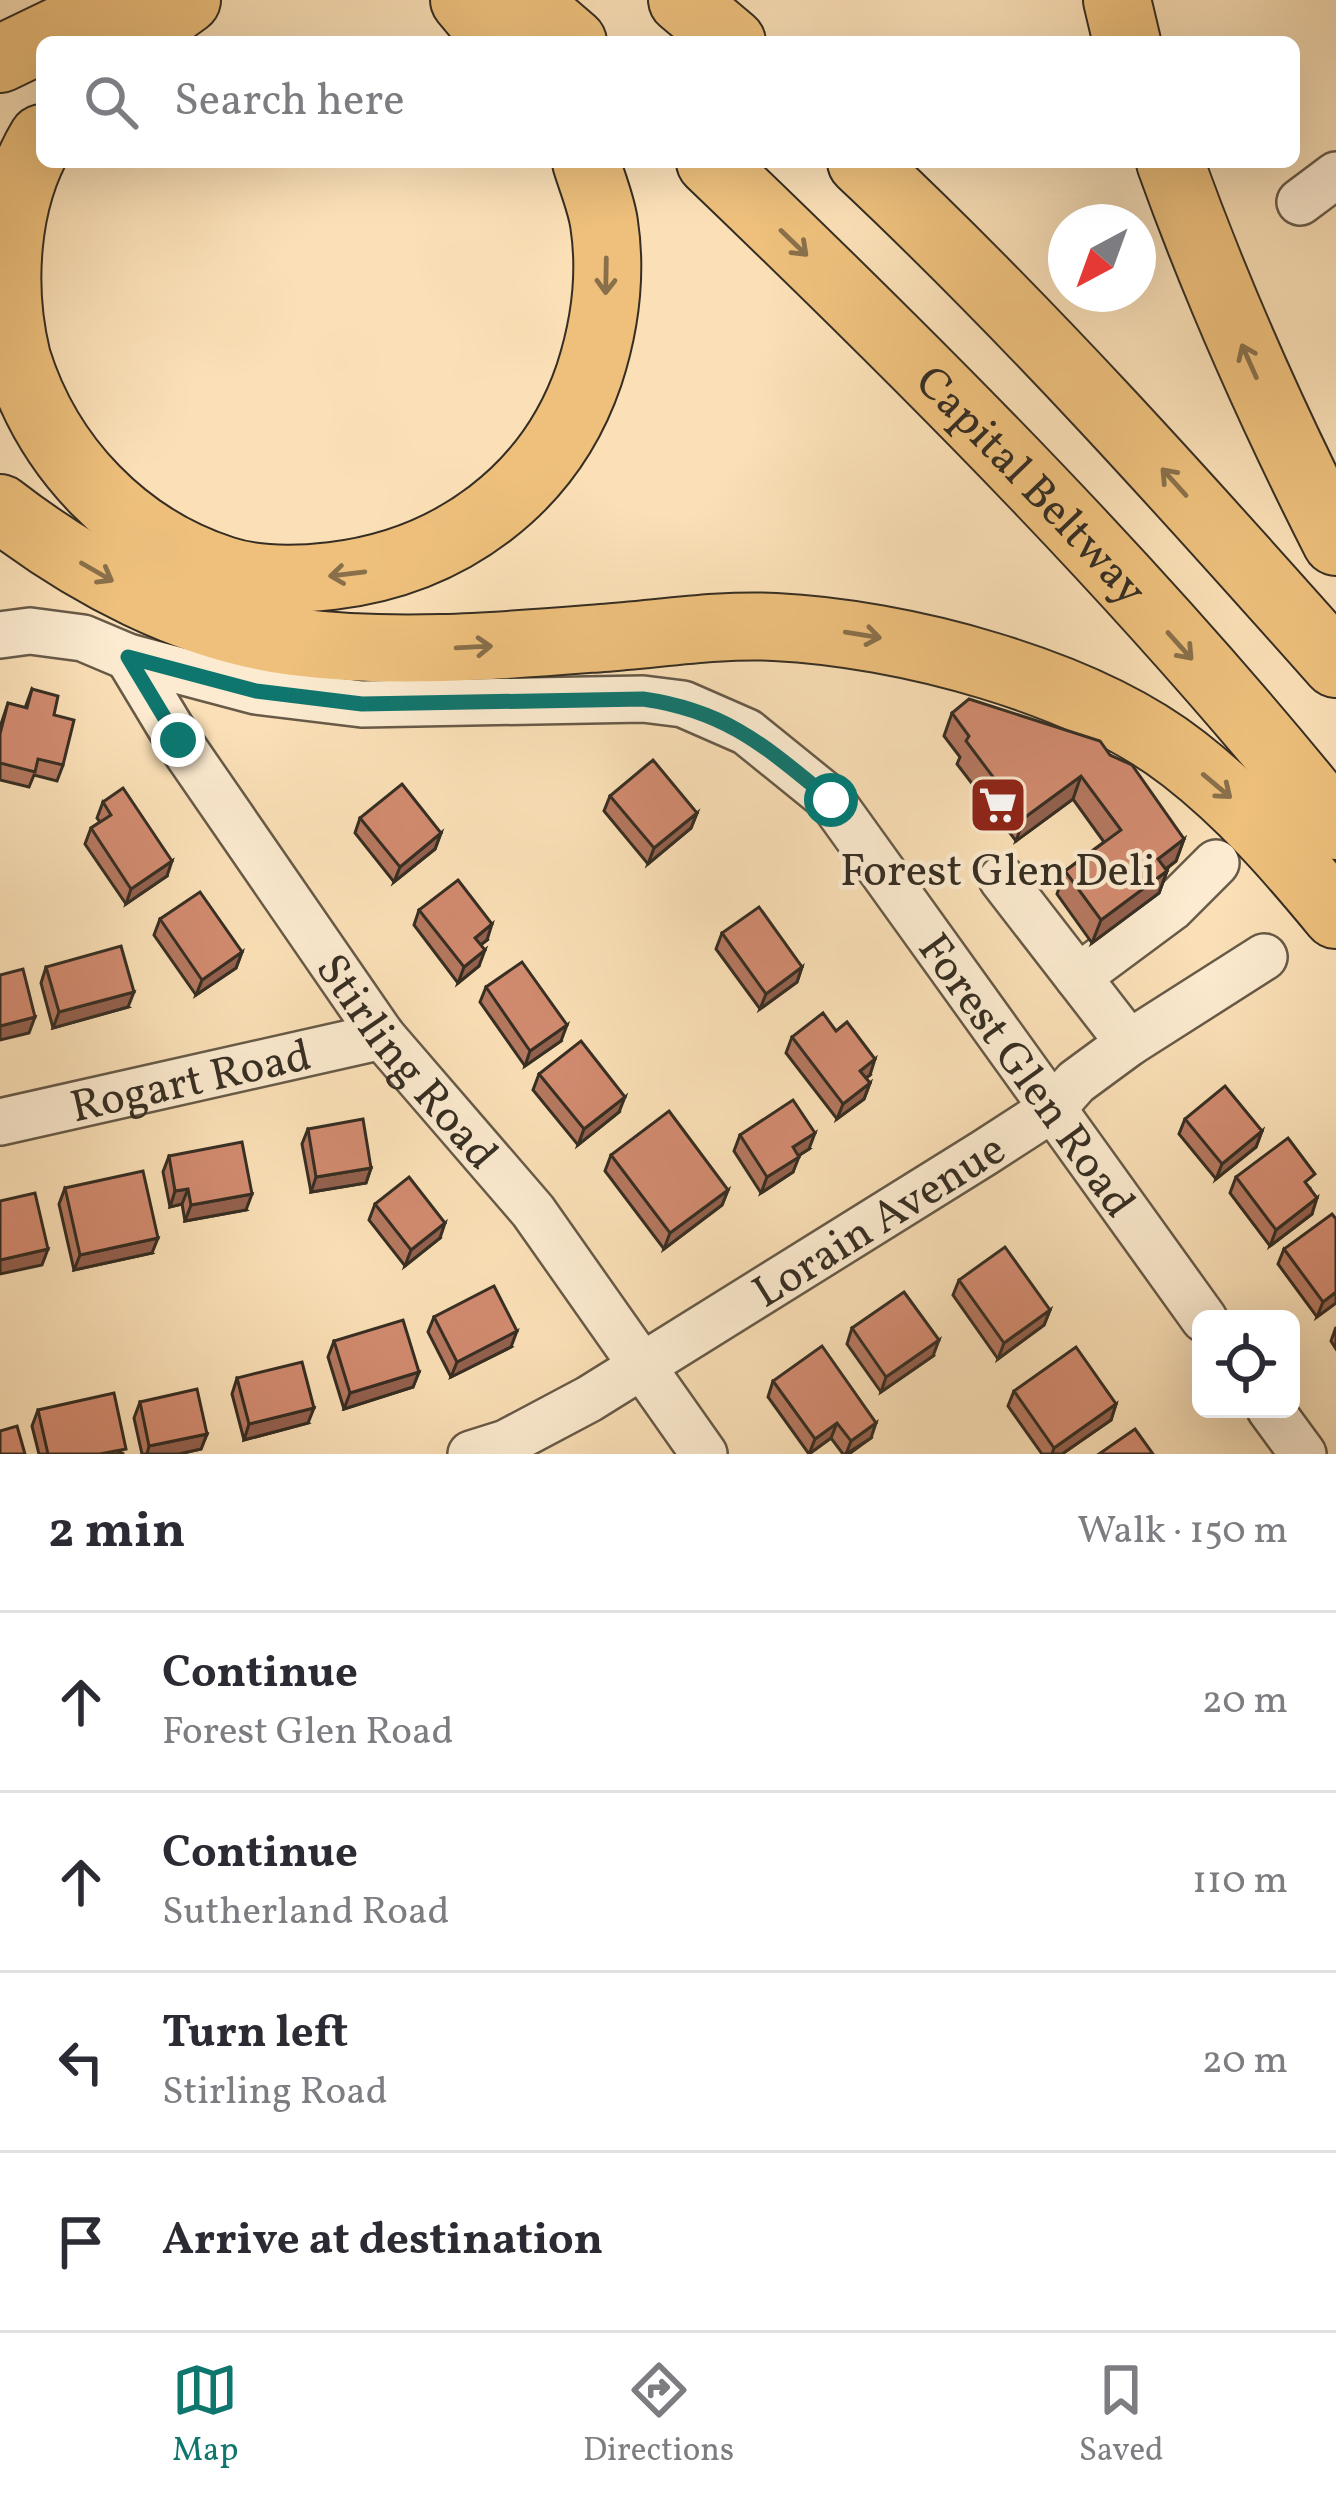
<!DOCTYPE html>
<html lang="en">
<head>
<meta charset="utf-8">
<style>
  body { margin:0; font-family:Vollkorn,serif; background:#f7f7f7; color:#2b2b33 }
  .controls { position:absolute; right:36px; bottom:36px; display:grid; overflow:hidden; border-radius:18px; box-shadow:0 12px 48px #0002 }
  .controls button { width:108px; height:108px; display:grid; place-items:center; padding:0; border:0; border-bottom:3px solid #e1e1e2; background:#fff; color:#2b2b33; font:60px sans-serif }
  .compass { position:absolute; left:1048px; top:204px; width:108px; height:108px; border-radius:50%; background:#fff; box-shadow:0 12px 48px #0002; rotate:221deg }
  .stop { position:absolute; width:36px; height:36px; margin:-27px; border:9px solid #0f766e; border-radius:50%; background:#fff }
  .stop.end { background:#0f766e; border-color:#fff; box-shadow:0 3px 12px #0008 }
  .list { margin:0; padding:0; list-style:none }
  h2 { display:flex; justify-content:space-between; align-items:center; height:156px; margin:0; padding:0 48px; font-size:51px }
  h2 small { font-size:39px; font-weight:400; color:#7c7c81 }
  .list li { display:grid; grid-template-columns:78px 1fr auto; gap:36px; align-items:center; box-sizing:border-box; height:180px; padding:0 48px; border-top:3px solid #e1e1e2 }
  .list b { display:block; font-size:45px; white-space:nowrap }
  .list p { margin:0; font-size:39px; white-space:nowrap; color:#7c7c81 }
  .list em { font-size:39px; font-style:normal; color:#7c7c81 }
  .icon { flex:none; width:66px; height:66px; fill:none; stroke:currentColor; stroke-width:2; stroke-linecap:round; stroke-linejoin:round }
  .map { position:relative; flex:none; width:1336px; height:1454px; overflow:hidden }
  .search { position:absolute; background:#fff; box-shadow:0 12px 48px #0002; left:36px; right:36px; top:36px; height:132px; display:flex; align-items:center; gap:30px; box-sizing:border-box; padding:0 42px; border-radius:18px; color:#7c7c81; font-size:45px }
  .sheet { height:876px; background:#fff }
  nav { display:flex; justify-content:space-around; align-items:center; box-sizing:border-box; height:168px; border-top:3px solid #e1e1e2; background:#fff; font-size:33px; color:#7c7c81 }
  nav a { display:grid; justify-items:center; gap:6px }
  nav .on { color:#0f766e }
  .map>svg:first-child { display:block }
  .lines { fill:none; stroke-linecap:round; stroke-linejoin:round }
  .minor-casing { stroke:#675a48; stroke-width:50 }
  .highway-casing { stroke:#362e23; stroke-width:70 }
  .minor { stroke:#fcebd0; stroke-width:45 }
  .highway { stroke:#eec07c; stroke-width:66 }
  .wall { fill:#b57860; stroke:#362e23; stroke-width:3 }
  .shaded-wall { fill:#93614e; stroke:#362e23; stroke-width:3 }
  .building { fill:#d28b70; stroke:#362e23; stroke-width:3 }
  .oneway { stroke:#89704b }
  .route { stroke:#0f766e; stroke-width:15 }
  .labels { text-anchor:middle; stroke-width:9; stroke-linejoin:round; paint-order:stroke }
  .street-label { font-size:45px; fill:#362e23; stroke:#fcebd0 }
  .poi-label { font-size:45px; fill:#362e23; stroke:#fcebd0 }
</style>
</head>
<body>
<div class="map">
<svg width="1336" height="1454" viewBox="0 0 1336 1454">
  <rect width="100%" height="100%" fill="#fbe0b7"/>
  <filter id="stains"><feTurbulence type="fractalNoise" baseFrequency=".00167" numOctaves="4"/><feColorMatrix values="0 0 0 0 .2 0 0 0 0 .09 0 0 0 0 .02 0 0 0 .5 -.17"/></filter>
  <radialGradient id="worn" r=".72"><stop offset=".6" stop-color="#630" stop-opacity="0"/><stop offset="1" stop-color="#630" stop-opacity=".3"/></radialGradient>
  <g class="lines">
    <defs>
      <g id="minor">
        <path d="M 1300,202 L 1336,175"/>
        <path id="s1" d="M 0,635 L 30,631 L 83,638 L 128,657 L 256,691 L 362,704 L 643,699 L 683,704 L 747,732 L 831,800 L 1204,1319"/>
        <path id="s2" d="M 128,657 L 178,740 L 382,1036 L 533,1211 L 704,1454"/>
        <path d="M 1002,879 L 1129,1043"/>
        <path d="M 1078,977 L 1171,908 L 1216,863"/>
        <path id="s3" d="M 0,1122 L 382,1036"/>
        <path d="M 1270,1409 L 1303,1454"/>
        <path id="s4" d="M 471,1454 L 506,1443 L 589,1399 L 984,1153 L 1052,1109 L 1076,1082 L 1129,1043 L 1264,957"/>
      </g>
      <g id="highway">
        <path d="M 464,0 L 499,42"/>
        <path d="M 524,0 L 573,42"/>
        <path d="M 682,0 L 732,42"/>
        <path d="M 1117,0 L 1127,42"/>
        <path d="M 129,42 L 187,0"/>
        <path d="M 0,59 L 123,0"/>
        <path d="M 42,138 C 4,201 0,289 17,358 C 48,458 125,538 224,570 C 258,581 297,580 332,576 C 450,562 550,490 589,375 C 605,326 612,275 604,223 C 601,203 592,182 586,162"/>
        <path id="s5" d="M 710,162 C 929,372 1146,589 1336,826"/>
        <path d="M 861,162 C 1029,320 1183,492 1336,664"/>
        <path d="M 1170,162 C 1217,293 1273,418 1336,542"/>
        <path d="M 0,508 C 84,573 187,628 294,642 C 397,655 500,646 602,638 C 659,634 718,624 775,627 C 901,633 1083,680 1184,759 C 1242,804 1289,858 1336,915"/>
      </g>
    </defs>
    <!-- minor casing -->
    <use href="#minor" class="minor-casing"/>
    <!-- highway casing -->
    <use href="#highway" class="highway-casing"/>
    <!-- minor -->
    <use href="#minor" class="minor"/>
    <!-- highway -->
    <use href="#highway" class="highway"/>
  </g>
  <!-- wall -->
  <g class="wall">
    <path d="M 32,689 L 54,715 L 63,765 L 57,781 L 34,775 L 29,787 L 0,780 L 0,727 L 8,703 L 25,708 Z"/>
    <path d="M 952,713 L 1110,755 L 1184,839 L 1176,861 L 1166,869 L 1167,871 L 1159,893 L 1092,943 L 1057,894 L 1065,871 L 1104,842 L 1073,799 L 1016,841 L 957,764 L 960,757 L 944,736 Z"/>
    <path d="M 610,796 L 697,813 L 691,828 L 648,864 L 604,811 Z"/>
    <path d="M 103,802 L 167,876 L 126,904 L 85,844 L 91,828 L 100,822 L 97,818 Z"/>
    <path d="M 360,818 L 441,833 L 435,849 L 394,882 L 355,833 Z"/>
    <path d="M 419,910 L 487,940 L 480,945 L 479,966 L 458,983 L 414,925 Z"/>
    <path d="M 160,919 L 242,952 L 236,968 L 196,995 L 154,935 Z"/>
    <path d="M 722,933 L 802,967 L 797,982 L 760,1009 L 716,949 Z"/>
    <path d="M 46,967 L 128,1007 L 53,1028 L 41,983 Z"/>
    <path d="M 486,987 L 561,1041 L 525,1066 L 480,1002 Z"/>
    <path d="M 792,1037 L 870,1075 L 866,1078 L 870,1083 L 864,1099 L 837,1119 L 786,1053 Z"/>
    <path d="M 539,1074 L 619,1112 L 578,1145 L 533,1090 Z"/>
    <path d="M 1185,1119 L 1262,1131 L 1256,1147 L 1216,1179 L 1179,1134 Z"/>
    <path d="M 308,1129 L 371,1168 L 366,1183 L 311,1192 L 302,1144 Z"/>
    <path d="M 740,1135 L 809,1149 L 798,1156 L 793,1172 L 761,1193 L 734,1151 Z"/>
    <path d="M 611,1155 L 728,1190 L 722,1205 L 664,1249 L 605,1171 Z"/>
    <path d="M 169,1156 L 246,1210 L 185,1221 L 182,1204 L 170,1207 L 163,1172 Z"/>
    <path d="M 1236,1177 L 1310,1188 L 1312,1214 L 1270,1246 L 1230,1193 Z"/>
    <path d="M 65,1188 L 152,1253 L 74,1270 L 59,1204 Z"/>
    <path d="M 375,1204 L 440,1238 L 405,1266 L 369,1220 Z"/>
    <path d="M 1284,1249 L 1336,1303 L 1317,1317 L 1278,1264 Z"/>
    <path d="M 959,1280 L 1050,1310 L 1044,1325 L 998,1359 L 953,1295 Z"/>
    <path d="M 434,1317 L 511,1347 L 451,1377 L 428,1332 Z"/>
    <path d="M 1336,1327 L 1336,1349 L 1331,1341 Z"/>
    <path d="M 852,1328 L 933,1356 L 881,1392 L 847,1344 Z"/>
    <path d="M 334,1341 L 419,1372 L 413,1387 L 344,1409 L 328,1357 Z"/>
    <path d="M 237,1378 L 308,1423 L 244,1440 L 232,1394 Z"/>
    <path d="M 773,1381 L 871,1438 L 849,1454 L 843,1454 L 831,1438 L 809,1454 L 768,1397 Z"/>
    <path d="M 1014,1391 L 1116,1404 L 1111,1420 L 1062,1454 L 1042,1454 L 1008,1406 Z"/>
    <path d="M 140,1402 L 207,1434 L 201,1449 L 179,1454 L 142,1454 L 134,1418 Z"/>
    <path d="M 38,1410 L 124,1454 L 39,1454 L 32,1426 Z"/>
  </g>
  <!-- shaded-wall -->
  <g class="shaded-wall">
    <path d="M 1081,776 L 1073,799 L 1016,841 L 1024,818 Z"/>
    <path d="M 697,813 L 691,828 L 648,864 L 654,848 Z"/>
    <path d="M 441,833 L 435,849 L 394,882 L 400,867 Z"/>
    <path d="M 1184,839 L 1176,861 L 1150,881 L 1158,859 Z"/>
    <path d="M 172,861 L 167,876 L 126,904 L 131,889 Z"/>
    <path d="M 1167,871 L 1159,893 L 1092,943 L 1101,920 Z"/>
    <path d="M 492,924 L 487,940 L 469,954 L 475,938 Z"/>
    <path d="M 485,950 L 479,966 L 458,983 L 464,967 Z"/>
    <path d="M 242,952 L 236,968 L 196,995 L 202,980 Z"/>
    <path d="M 802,967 L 797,982 L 760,1009 L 766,994 Z"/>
    <path d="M 134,992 L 128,1007 L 53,1028 L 59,1012 Z"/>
    <path d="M 35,1017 L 29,1033 L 0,1040 L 0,1026 Z"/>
    <path d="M 567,1025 L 561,1041 L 525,1066 L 530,1051 Z"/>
    <path d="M 875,1059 L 870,1075 L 854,1086 L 860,1071 Z"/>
    <path d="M 870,1083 L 864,1099 L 837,1119 L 843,1104 Z"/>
    <path d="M 625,1097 L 619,1112 L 578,1145 L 584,1129 Z"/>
    <path d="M 1262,1131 L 1256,1147 L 1216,1179 L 1222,1164 Z"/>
    <path d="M 815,1133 L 809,1149 L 787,1163 L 793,1147 Z"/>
    <path d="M 799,1157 L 793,1172 L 761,1193 L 767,1177 Z"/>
    <path d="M 371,1168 L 366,1183 L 311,1192 L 316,1177 Z"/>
    <path d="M 188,1189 L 182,1204 L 170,1207 L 175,1191 Z"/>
    <path d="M 728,1190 L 722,1205 L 664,1249 L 670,1233 Z"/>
    <path d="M 252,1194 L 246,1210 L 185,1221 L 191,1205 Z"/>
    <path d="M 1317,1198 L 1312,1214 L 1270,1246 L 1276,1230 Z"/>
    <path d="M 445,1223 L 440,1238 L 405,1266 L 411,1250 Z"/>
    <path d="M 158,1238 L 152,1253 L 74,1270 L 80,1255 Z"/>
    <path d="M 48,1249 L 42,1265 L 0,1274 L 0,1260 Z"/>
    <path d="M 1336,1292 L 1336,1303 L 1317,1317 L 1323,1302 Z"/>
    <path d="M 1050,1310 L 1044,1325 L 998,1359 L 1004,1343 Z"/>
    <path d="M 517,1331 L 511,1347 L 451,1377 L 457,1362 Z"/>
    <path d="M 939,1340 L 933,1356 L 881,1392 L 886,1377 Z"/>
    <path d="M 419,1372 L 413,1387 L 344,1409 L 350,1393 Z"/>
    <path d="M 1116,1404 L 1111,1420 L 1062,1454 L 1052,1454 L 1054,1448 Z"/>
    <path d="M 314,1408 L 308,1423 L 244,1440 L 249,1424 Z"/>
    <path d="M 837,1423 L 831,1438 L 809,1454 L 815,1439 Z"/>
    <path d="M 876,1423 L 871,1438 L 846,1454 L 851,1441 Z"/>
    <path d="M 207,1434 L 201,1449 L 179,1454 L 147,1454 L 149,1446 Z"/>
  </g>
  <!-- building -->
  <g class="building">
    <path d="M 32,689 L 58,696 L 54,715 L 74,720 L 63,765 L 38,759 L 35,772 L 0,763 L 0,734 L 8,703 L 27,708 Z"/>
    <path d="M 969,699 L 1100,741 L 1110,755 L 1132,765 L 1184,839 L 1158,859 L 1167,871 L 1101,920 L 1065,871 L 1121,830 L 1081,776 L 1024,818 L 966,741 L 969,736 L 952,713 Z"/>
    <path d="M 653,760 L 697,813 L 654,848 L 610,796 Z"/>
    <path d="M 402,784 L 441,833 L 400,867 L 360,818 Z"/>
    <path d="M 123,788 L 172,861 L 131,889 L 91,828 L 111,815 L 103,802 Z"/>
    <path d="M 458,880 L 492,924 L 475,938 L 485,950 L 464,967 L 419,910 Z"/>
    <path d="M 200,892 L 242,952 L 202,980 L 160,919 Z"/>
    <path d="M 759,907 L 802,967 L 766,994 L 722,933 Z"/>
    <path d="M 121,946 L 134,992 L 59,1012 L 46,967 Z"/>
    <path d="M 522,962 L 567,1025 L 530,1051 L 486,987 Z"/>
    <path d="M 23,969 L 35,1017 L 0,1026 L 0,975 Z"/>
    <path d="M 823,1013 L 836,1031 L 847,1022 L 875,1059 L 860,1071 L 870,1083 L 843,1104 L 792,1037 Z"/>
    <path d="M 581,1041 L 625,1097 L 584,1129 L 539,1074 Z"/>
    <path d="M 1225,1086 L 1262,1131 L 1222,1164 L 1185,1119 Z"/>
    <path d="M 793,1100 L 815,1133 L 793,1147 L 799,1157 L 767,1177 L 740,1135 Z"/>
    <path d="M 669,1111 L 728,1190 L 670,1233 L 611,1155 Z"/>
    <path d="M 363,1119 L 371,1168 L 316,1177 L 308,1129 Z"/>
    <path d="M 1288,1138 L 1315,1174 L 1305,1182 L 1317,1198 L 1276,1230 L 1236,1177 Z"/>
    <path d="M 242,1142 L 252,1194 L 191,1205 L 188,1189 L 175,1191 L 169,1156 Z"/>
    <path d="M 143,1171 L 158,1238 L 80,1255 L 65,1188 Z"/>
    <path d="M 409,1177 L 445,1223 L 411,1250 L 375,1204 Z"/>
    <path d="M 35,1193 L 48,1249 L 0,1260 L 0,1201 Z"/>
    <path d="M 1332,1214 L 1336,1219 L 1336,1292 L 1323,1302 L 1284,1249 Z"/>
    <path d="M 1005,1247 L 1050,1310 L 1004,1343 L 959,1280 Z"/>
    <path d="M 494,1286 L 517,1331 L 457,1362 L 434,1317 Z"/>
    <path d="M 904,1292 L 939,1340 L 886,1377 L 852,1328 Z"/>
    <path d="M 403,1320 L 419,1372 L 350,1393 L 334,1341 Z"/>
    <path d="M 822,1346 L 876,1423 L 851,1441 L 837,1423 L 815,1439 L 773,1381 Z"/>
    <path d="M 1076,1347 L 1116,1404 L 1054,1448 L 1014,1391 Z"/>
    <path d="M 302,1362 L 314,1408 L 249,1424 L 237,1378 Z"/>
    <path d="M 197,1389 L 207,1434 L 149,1446 L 140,1402 Z"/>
    <path d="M 114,1393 L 126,1449 L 100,1454 L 48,1454 L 38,1410 Z"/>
    <path d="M 17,1426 L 25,1454 L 0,1454 L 0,1431 Z"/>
    <path d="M 1135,1429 L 1153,1454 L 1099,1454 Z"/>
  </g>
  <!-- one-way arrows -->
  <defs><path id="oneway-shaft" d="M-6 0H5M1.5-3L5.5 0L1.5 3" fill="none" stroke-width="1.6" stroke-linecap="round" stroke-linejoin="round" transform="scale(3)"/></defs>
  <g class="oneway">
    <use href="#oneway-shaft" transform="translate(794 243) rotate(44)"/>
    <use href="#oneway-shaft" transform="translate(606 276) rotate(91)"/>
    <use href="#oneway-shaft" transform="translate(1249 361) rotate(-114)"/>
    <use href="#oneway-shaft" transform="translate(1174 482) rotate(-132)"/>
    <use href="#oneway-shaft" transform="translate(97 572) rotate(30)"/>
    <use href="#oneway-shaft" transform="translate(347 574) rotate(173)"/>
    <use href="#oneway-shaft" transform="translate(863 635) rotate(9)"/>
    <use href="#oneway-shaft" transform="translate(1180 646) rotate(48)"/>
    <use href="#oneway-shaft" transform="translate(474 647) rotate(-3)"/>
    <use href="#oneway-shaft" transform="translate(1217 786) rotate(40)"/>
  </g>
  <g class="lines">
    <!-- route -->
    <path class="route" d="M 178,740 L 128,657 L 256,691 L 362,704 L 643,699 C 728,711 767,748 831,800"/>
  </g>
  <!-- icons -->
  <defs>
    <symbol id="supermarket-square" viewBox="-11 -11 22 22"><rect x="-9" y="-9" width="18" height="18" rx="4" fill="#8f2418" stroke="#fcebd0"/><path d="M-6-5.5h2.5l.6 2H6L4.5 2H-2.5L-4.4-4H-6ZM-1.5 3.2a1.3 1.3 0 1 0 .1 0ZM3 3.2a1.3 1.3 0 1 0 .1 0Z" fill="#fff"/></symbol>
  </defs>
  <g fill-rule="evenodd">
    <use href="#supermarket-square" x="965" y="772" width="66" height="66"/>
  </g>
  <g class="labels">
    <!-- street labels -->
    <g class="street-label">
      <text dy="16" stroke="none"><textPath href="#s5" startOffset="456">Capital Beltway</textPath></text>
      <text dy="16" stroke="none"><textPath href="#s2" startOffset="492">Stirling Road</textPath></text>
      <text dy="16" stroke="none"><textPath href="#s1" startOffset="1209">Forest Glen Road</textPath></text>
      <text dy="16" stroke="none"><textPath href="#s3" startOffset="195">Rogart Road</textPath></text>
      <text dy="16" stroke="none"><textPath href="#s4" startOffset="471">Lorain Avenue</textPath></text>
    </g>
    <!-- poi labels -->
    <g class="poi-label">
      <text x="998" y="885">Forest Glen Deli</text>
    </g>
  </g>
  <rect width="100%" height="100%" filter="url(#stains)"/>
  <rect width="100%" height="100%" fill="url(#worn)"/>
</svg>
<div class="controls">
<button><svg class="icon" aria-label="locate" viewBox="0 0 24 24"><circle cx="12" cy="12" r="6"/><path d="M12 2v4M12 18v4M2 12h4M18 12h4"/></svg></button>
</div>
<svg class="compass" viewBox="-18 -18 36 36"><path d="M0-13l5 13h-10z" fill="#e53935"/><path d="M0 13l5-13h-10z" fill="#7c7c81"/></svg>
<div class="stop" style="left:831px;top:800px"></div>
<div class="stop end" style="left:178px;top:740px"></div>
<div class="search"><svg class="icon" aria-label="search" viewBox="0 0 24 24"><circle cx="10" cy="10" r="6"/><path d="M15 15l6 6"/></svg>Search here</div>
</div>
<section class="sheet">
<h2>2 min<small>Walk · 150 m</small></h2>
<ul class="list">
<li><svg class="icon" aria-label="ahead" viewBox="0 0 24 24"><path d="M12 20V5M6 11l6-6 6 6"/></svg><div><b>Continue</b><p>Forest Glen Road</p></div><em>20 m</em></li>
<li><svg class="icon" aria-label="ahead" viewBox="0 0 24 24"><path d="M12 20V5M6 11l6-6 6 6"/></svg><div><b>Continue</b><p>Sutherland Road</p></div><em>110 m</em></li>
<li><svg class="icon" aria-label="left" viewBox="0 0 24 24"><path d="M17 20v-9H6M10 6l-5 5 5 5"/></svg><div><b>Turn left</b><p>Stirling Road</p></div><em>20 m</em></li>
<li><svg class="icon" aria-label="arrive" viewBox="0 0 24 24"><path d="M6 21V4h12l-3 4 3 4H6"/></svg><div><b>Arrive at destination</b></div></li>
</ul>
</section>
<nav>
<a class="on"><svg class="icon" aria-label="map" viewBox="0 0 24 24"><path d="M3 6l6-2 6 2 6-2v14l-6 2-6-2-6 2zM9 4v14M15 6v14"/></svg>Map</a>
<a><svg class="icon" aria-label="directions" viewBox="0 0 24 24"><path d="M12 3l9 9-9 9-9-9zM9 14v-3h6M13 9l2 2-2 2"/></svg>Directions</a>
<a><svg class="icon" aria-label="saved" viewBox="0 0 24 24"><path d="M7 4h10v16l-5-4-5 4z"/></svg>Saved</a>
</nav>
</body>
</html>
